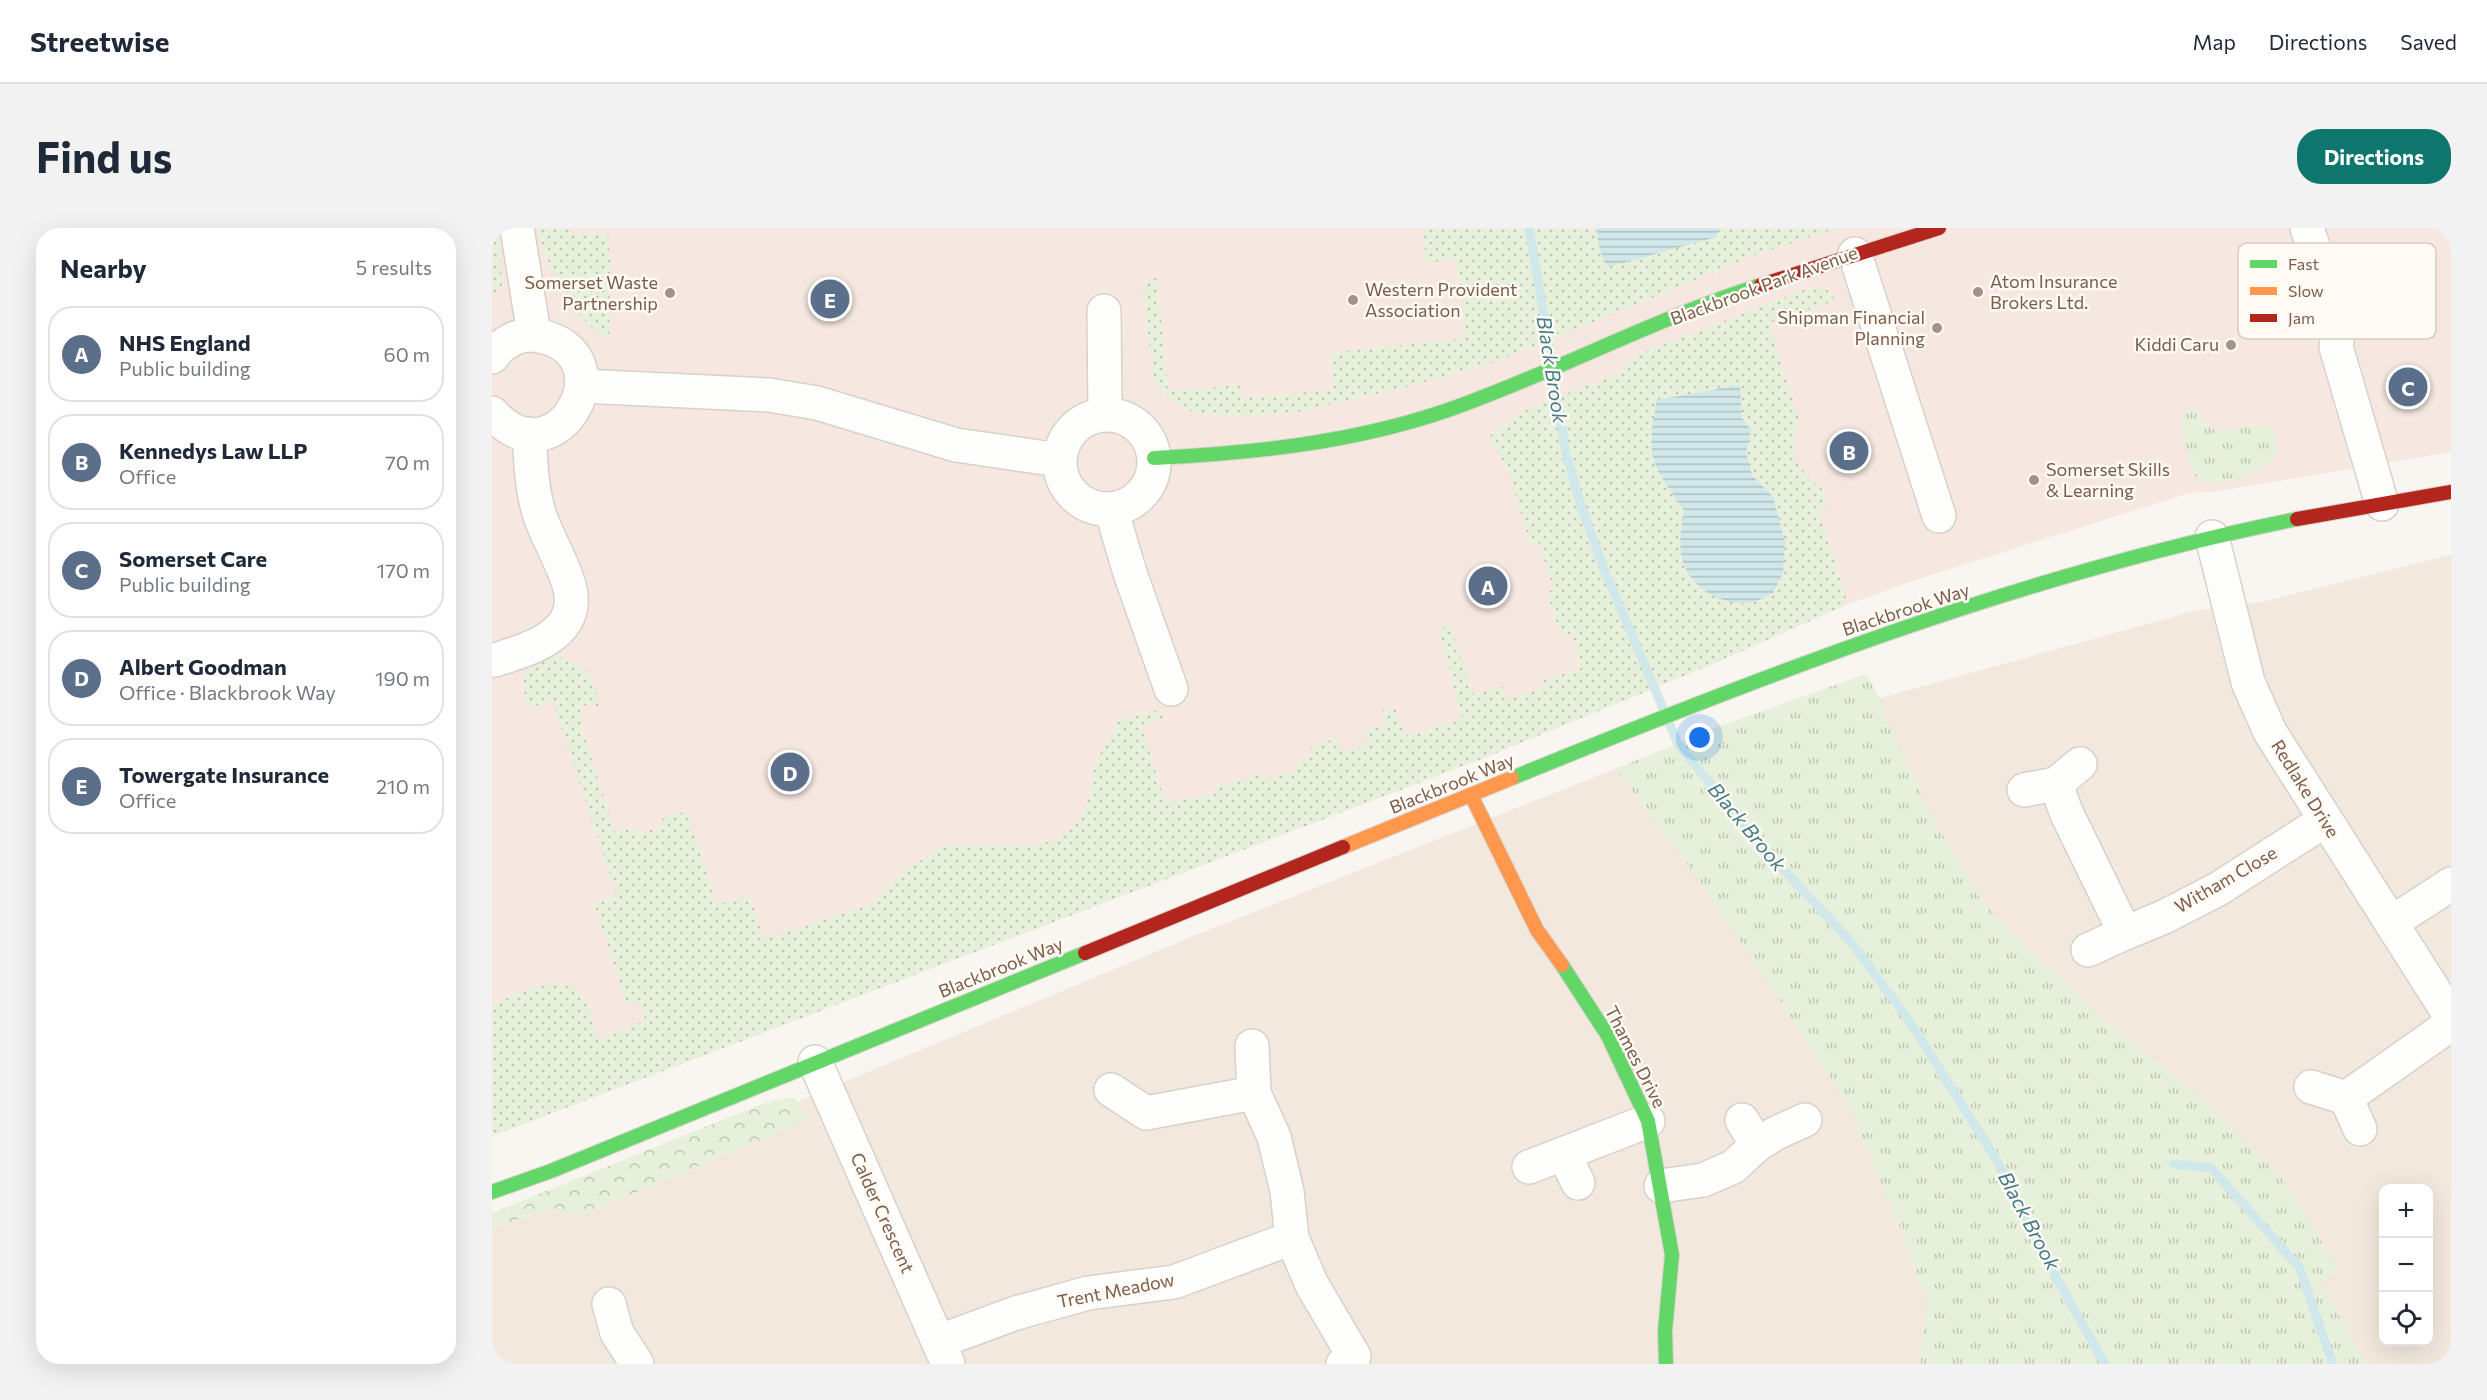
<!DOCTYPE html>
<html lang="en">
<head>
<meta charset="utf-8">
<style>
  body { margin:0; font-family:Commissioner,sans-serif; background:#f2f2f3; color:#1f2937 }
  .controls { position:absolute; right:18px; bottom:18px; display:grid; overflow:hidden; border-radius:12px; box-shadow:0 6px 24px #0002 }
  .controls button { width:54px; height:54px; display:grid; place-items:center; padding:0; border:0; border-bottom:2px solid #e0e1e3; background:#fff; color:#1f2937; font:30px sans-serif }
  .you { position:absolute; left:1208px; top:510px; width:21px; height:21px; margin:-15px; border:4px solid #fff; border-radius:50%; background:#1a73e8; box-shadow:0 0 0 9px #1a73e833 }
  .badge { display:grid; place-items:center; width:39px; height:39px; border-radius:50%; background:#0f766e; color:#fff; font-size:20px; font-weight:700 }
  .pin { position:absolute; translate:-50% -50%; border:3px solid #fff; box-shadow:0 2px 6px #0006 }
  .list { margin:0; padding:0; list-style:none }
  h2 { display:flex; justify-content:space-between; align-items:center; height:78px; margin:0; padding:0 24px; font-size:26px }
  h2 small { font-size:20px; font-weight:400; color:#747a83 }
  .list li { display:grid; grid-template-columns:39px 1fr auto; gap:18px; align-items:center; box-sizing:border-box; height:96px; margin:0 12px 12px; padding:0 12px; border:2px solid #e0e1e3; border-radius:24px }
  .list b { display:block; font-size:22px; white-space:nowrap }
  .list p { margin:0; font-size:20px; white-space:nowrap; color:#747a83 }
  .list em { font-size:20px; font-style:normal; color:#747a83 }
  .icon { flex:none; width:33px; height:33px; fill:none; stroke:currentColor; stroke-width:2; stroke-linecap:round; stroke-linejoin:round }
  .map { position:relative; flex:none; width:1959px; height:1136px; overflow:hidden; border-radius:24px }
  header { display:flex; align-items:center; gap:36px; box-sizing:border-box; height:84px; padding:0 30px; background:#fff; border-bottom:2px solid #e0e1e3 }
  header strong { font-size:28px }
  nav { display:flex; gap:33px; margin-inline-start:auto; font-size:21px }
  .intro { display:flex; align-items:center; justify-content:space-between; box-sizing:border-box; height:144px; padding:0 36px }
  h1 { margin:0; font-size:42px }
  .button { padding:15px 27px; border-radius:24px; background:#0f766e; color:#fff; font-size:21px; font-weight:700 }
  main { display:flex; gap:36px; padding:0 36px }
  aside { flex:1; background:#fff; border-radius:24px; box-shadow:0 6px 24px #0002 }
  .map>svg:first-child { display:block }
  .residential { fill:#f2e8de; fill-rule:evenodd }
  .commercial { fill:#f6e8e1 }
  .grass { fill:url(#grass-dots); fill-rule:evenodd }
  .forest { fill:url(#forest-crowns) }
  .park { fill:url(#park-tufts) }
  .water { fill:url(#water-rules) }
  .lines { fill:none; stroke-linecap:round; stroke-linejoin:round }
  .stream { stroke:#d0e8ea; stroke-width:9 }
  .street-casing { stroke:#d7d1cb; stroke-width:36 }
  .fast-casing { stroke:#d9d2cb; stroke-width:16 }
  .slow-casing { stroke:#d9d2cb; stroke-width:16 }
  .jam-casing { stroke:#d9d2cb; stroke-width:16 }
  .street { stroke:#fefefd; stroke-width:33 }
  .fast { stroke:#63d668; stroke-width:14 }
  .slow { stroke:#ff974d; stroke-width:14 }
  .jam { stroke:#b3261e; stroke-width:14 }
  .poi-dot { fill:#a69286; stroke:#fffaf3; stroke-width:2 }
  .labels { text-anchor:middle; stroke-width:5; stroke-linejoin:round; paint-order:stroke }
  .poi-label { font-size:18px; fill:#7a5c4d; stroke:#fffaf3; text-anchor:start }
  .street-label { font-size:18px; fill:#7a5c4d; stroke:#fffaf3 }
  .water-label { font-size:20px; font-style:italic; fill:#437c86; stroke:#fffaf3 }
  .key { fill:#fffaf3; stroke:#d7cbc1; stroke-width:1.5 }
  .key-label { font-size:16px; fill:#7a5c4d }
</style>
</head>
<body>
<header>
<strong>Streetwise</strong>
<nav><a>Map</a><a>Directions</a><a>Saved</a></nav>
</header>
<div class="intro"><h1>Find us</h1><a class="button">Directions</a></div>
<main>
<aside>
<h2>Nearby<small>5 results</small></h2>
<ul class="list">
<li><span class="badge" style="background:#5c6f8a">A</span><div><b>NHS England</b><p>Public building</p></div><em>60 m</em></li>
<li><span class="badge" style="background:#5c6f8a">B</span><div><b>Kennedys Law LLP</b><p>Office</p></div><em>70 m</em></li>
<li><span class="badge" style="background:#5c6f8a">C</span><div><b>Somerset Care</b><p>Public building</p></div><em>170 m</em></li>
<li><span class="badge" style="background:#5c6f8a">D</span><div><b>Albert Goodman</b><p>Office · Blackbrook Way</p></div><em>190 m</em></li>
<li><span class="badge" style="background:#5c6f8a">E</span><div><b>Towergate Insurance</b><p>Office</p></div><em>210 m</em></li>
</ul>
</aside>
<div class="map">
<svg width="1959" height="1136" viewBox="0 0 1959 1136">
  <defs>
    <pattern id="grass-dots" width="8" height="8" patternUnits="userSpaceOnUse" patternTransform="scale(1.5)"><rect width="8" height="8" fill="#e7f0db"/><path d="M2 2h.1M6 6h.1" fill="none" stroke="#c0c6b4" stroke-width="1.8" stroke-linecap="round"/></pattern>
    <pattern id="forest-crowns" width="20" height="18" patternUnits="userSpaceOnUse" patternTransform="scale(1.5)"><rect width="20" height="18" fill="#e7f0db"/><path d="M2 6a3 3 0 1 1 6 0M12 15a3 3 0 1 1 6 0" fill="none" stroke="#c0c6b4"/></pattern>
    <pattern id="park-tufts" width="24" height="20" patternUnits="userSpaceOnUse" patternTransform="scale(1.5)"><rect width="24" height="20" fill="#e7f0db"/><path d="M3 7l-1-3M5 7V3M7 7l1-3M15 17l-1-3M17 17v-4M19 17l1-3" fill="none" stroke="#c0c6b4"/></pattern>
    <pattern id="water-rules" width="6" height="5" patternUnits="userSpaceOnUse" patternTransform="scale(1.5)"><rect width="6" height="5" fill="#d0e8ea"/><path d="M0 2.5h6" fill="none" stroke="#aebfc0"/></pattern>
  </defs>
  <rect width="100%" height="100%" fill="#f9f5f0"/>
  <!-- residential -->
  <g class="residential">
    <path d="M 1959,327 L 1959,1136 L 1875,1136 L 1828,1054 L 1847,1042 L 1710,871 L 1617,797 L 1536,721 L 1491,675 L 1441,590 L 1393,488 L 1388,470 L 1706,382 L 1770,374 ZM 1892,960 L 1936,960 L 1936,1114 L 1892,1114 Z"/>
    <path d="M 1123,541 L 1187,624 L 1273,749 L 1356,878 L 1411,1006 L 1435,1072 L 1428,1136 L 0,1136 L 0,1001 L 58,980 L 165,932 L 704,707 Z"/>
  </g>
  <!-- commercial -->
  <path class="commercial" d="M 0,0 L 1959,0 L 1959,224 L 1721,264 L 1697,265 L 1430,350 L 1356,376 L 1221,436 L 987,532 L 0,908 Z"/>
  <!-- grass -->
  <g class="grass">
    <path d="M 0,0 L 7,0 L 10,58 L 1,67 L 0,72 Z"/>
    <path d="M 46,0 L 78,0 L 78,6 L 116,6 L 118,32 L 117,113 C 81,90 55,41 46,0 Z"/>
    <path d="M 930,0 L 1104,0 L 1108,23 L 1225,9 L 1226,0 L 1345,0 L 1263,27 L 1012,131 L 919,158 L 801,185 L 749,188 L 703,185 L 676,171 L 661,152 L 651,58 L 655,52 L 665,50 L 676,163 L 748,157 L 751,170 L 842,162 L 838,125 L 974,110 L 964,31 L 935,35 Z"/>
    <path d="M 1319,59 L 1339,63 L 1342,73 L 1276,95 L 1307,190 L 1301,210 L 1305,235 L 1319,253 L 1329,259 L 1335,279 L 1326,282 L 1356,376 L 1221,436 L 987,532 L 0,908 L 0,776 C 23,768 70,742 89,766 C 98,776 102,797 107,810 L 154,793 L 148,774 L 135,778 L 102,676 L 125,668 L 60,472 L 37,480 L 30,456 C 33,449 36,440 41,435 C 57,422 85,431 97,446 C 103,456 106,467 107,478 L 88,477 L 90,501 L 123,605 L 143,599 L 146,606 L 171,598 L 170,591 L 195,583 L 225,677 L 258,667 L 271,710 L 376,678 L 416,638 L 432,631 L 449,617 L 546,617 L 568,610 L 586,594 L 597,569 L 603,538 L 611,520 L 624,500 L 622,495 L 660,483 L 670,483 L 672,491 L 649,498 L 674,576 L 696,569 L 699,572 L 725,564 L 724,559 L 772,545 L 774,551 L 805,542 L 803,535 L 821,529 L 819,519 L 845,510 L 850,525 L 875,517 L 871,503 L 895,496 L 891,482 L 902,478 L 913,508 L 970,491 L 960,459 L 961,452 L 946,401 L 958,397 L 981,466 L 1010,457 L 1014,471 L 1051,460 L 1049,453 L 1090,440 L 1079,406 L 1069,409 L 1055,364 L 1062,362 L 1047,315 L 1039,317 L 1017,246 L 997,208 L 1034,182 L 1136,141 L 1133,132 ZM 1250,168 L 1250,190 L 1259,202 C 1251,238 1256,243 1281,269 L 1192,339 L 1188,320 L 1192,283 L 1183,270 Z"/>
  </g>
  <!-- forest -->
  <path class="forest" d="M 301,869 L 314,889 L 302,898 L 88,988 L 58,980 L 0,1001 L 0,985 L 275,874 Z"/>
  <!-- park -->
  <g class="park">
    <path d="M 1701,182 L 1708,184 L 1715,198 L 1726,204 C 1748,201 1759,193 1782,202 L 1787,226 C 1773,241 1727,265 1707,252 C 1699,246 1697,232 1695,223 C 1692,209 1687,200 1691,187 Z"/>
    <path d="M 1374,446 L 1388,470 L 1393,488 L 1441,590 L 1491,675 L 1536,721 L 1617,797 L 1710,871 L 1787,946 L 1848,1043 L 1828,1054 L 1875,1136 L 1428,1136 L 1435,1072 L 1411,1006 L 1356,878 L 1273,749 L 1187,624 L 1123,541 L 1226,499 Z"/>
  </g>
  <!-- water -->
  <g class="water">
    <path d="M 1104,0 L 1226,0 L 1225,9 L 1116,39 L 1108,23 Z"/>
    <path d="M 1248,157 L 1250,190 L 1259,202 L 1254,225 L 1260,247 L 1281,269 L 1293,313 L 1291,344 L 1281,365 C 1273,369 1263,375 1254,375 C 1229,376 1204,363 1193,339 C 1185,322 1189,300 1192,283 C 1160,234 1153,233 1165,172 Z"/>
  </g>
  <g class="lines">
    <!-- stream -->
    <g class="stream">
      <path d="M 1037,0 L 1060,134"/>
      <path d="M 1062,148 L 1073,221 L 1088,275 L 1112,341 L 1186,516 L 1265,613 L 1360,715 L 1418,794 L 1504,931 L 1561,1044 L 1613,1136"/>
      <path d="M 1681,936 L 1719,940 L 1807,1039 L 1841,1136"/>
    </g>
    <defs>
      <g id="street">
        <path d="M 25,0 L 42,106"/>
        <path d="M 1815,0 L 1847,96 L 1844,119 L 1890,276"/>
        <path d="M 1363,26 L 1447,288"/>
        <path d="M 612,83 L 613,186"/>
        <path d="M 0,129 C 11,113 29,104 48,108 C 137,126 65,258 0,185"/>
        <path d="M 90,158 L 277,167 L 325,175 L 464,217 L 567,232"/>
        <circle cx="615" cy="234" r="47"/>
        <path d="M 619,281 L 638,345 L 679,461"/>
        <path d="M 1720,309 L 1756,454 L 1778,504 L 1959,789"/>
        <path d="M 3,432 C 38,421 91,406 77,357 C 70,333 56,311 48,288 C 39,261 39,234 37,206"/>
        <path d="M 1588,536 L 1564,556 L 1574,584 L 1633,705 L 1672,689 L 1726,661 L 1832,593"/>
        <path d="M 1532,562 L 1564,556"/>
        <path d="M 1899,695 L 1959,656"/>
        <path d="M 1596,722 L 1633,705"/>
        <path d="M 760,818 L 762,865"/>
        <path d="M 323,834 L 456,1136"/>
        <path d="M 1819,859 L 1854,870 L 1868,901"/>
        <path d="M 619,862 L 654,885 L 762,865 L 782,909 L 795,963 L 800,1010 L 820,1057 L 862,1128 L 851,1136"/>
        <path d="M 1854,870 L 1959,796"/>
        <path d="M 1250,892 L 1265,917"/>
        <path d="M 1072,926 L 1086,955"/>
        <path d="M 1037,939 L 1156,893"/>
        <path d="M 1169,958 L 1211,952 L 1241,939 L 1265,917 L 1284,905 L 1313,892"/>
        <path d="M 117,1076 L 125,1105 L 145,1136"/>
        <path d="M 448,1113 L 524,1085 L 596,1065 L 682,1054 L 800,1010"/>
      </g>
      <g id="fast">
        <path d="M 662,230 C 760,225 859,215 953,183 C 1060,146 1161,91 1269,57"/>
        <path d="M 1020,550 C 1275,446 1534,345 1805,291"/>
        <path d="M 1070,737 L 1116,808 L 1156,893 L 1180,1027 L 1173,1103 L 1174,1136"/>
        <path d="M 0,964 L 59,943 L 593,725"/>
      </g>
      <g id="slow">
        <path d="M 979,567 L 1045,702 L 1070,737"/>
        <path d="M 851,619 L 1020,550"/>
      </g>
      <g id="jam">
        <path d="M 1269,57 L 1447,0"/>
        <path d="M 1805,291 L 1959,264"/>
        <path d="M 593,725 L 851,619"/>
      </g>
    </defs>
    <!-- street casing -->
    <use href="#street" class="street-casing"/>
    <!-- fast casing -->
    <use href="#fast" class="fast-casing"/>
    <!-- slow casing -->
    <use href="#slow" class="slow-casing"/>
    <!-- jam casing -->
    <use href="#jam" class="jam-casing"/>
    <!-- street -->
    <use href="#street" class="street"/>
    <!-- fast -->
    <use href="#fast" class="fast"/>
    <!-- slow -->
    <use href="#slow" class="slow"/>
    <!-- jam -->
    <use href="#jam" class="jam"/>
  </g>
  <!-- markers -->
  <g class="poi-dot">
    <circle cx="1486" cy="64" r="6"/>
    <circle cx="178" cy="65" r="6"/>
    <circle cx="861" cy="72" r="6"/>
    <circle cx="1445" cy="100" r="6"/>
    <circle cx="1739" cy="117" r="6"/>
    <circle cx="1542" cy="252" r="6"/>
  </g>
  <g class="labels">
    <!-- poi labels -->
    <g class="poi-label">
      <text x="1498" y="60">Atom Insurance<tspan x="1498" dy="21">Brokers Ltd.</tspan></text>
      <text x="166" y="61" text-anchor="end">Somerset Waste<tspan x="166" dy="21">Partnership</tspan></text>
      <text x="873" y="68">Western Provident<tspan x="873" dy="21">Association</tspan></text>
      <text x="1433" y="96" text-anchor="end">Shipman Financial<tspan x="1433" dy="21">Planning</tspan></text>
      <text x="1727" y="123" text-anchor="end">Kiddi Caru</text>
      <text x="1554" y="248">Somerset Skills<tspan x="1554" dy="21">&amp; Learning</tspan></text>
    </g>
    <!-- street labels -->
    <g class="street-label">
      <text transform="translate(1272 58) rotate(-20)" y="6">Blackbrook Park Avenue</text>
      <text transform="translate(1414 382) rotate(-18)" y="6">Blackbrook Way</text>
      <text transform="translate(960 556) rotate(-22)" y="6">Blackbrook Way</text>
      <text transform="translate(1813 561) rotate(58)" y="6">Redlake Drive</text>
      <text transform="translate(1734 652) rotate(-30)" y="6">Witham Close</text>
      <text transform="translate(509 740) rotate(-22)" y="6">Blackbrook Way</text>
      <text transform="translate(1143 829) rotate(63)" y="6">Thames Drive</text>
      <text transform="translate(390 985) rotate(66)" y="6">Calder Crescent</text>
      <text transform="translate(624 1063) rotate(-11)" y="6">Trent Meadow</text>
    </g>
    <!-- water labels -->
    <g class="water-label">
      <text transform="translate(1060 142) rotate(81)" y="7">Black Brook</text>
      <text transform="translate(1255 599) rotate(50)" y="7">Black Brook</text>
      <text transform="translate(1537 993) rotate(62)" y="7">Black Brook</text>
    </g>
  </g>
  <!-- legend -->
  <rect x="1746" y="15" width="198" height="96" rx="9" class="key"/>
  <rect x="1758" y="32" width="27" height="8" fill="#63d668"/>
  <rect x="1758" y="59" width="27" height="8" fill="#ff974d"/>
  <rect x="1758" y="86" width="27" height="8" fill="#b3261e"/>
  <g class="key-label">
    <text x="1796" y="42">Fast</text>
    <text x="1796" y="69">Slow</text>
    <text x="1796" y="96">Jam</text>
  </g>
</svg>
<div class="controls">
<button>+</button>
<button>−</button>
<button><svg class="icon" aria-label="locate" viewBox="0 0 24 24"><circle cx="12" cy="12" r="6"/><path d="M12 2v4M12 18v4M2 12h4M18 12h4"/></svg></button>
</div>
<div class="you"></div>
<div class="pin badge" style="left:996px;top:358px;background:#5c6f8a">A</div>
<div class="pin badge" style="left:1357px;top:223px;background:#5c6f8a">B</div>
<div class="pin badge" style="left:1916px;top:159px;background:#5c6f8a">C</div>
<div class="pin badge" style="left:298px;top:544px;background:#5c6f8a">D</div>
<div class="pin badge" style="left:338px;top:71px;background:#5c6f8a">E</div>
</div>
</main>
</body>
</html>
